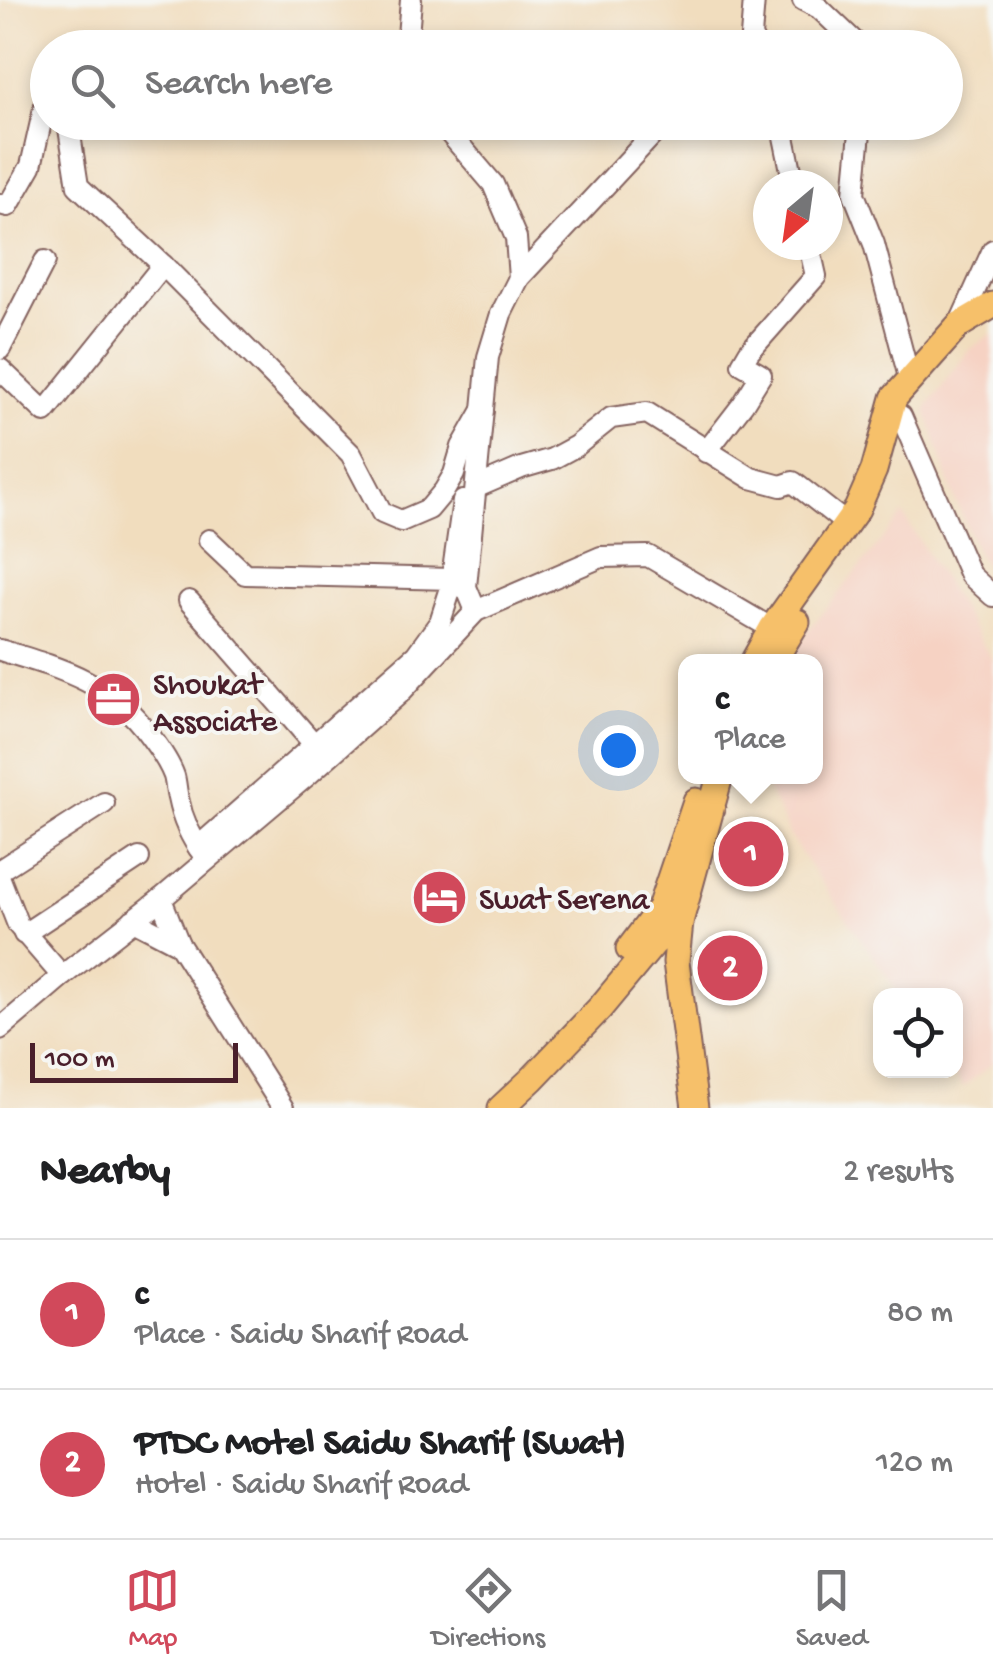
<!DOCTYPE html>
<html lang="en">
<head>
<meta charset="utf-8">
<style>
  body { margin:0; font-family:"Gochi Hand",sans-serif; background:#f2f2f2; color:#202124 }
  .controls { position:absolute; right:30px; bottom:30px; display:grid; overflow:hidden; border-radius:20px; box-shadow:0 5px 15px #0003 }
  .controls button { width:90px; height:90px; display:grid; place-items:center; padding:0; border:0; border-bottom:2px solid #e0e0e0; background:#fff; color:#202124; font:50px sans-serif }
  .compass { position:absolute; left:753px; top:170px; width:90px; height:90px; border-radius:50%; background:#fff; box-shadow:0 5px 15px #0003; rotate:209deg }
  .scale { position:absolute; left:30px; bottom:25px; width:208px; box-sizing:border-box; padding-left:10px; border:5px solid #4a1f2b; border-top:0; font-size:28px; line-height:35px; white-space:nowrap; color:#4a1f2b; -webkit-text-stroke:8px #f6f6f2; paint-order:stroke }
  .you { position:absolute; left:618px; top:750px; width:35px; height:35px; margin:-25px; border:8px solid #fff; border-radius:50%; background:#1a73e8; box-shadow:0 0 0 15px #1a73e833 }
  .badge { display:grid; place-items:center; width:65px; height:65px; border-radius:50%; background:#d1495b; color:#fff; font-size:32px; font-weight:700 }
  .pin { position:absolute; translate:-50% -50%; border:5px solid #fff; box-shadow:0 2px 10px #0006 }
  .popup { position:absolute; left:678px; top:654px; width:145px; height:130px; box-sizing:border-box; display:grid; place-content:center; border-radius:20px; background:#fff; filter:drop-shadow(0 2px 8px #0005); font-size:32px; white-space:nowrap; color:#757577 }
  .popup b { font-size:38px; color:#202124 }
  .popup::after { content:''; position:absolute; left:50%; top:100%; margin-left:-20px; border:20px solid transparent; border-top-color:#fff }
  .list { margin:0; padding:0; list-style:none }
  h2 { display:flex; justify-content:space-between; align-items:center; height:130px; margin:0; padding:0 40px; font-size:42px }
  h2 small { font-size:32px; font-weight:400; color:#757577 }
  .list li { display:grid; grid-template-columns:65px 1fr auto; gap:30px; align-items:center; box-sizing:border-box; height:150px; padding:0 40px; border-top:2px solid #e0e0e0 }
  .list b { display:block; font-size:38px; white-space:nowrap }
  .list p { margin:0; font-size:32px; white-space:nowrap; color:#757577 }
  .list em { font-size:32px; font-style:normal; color:#757577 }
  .icon { flex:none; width:55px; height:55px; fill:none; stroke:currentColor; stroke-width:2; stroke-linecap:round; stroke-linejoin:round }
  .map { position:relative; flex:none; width:993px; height:1108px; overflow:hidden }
  .search { position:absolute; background:#fff; box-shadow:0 5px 15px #0003; left:30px; right:30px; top:30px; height:110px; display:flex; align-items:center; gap:25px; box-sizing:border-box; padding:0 35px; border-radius:55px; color:#757577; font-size:38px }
  .sheet { height:430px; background:#fff }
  nav { display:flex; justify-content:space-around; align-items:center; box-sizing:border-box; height:140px; border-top:2px solid #e0e0e0; background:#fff; font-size:28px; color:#757577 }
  nav a { display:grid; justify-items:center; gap:5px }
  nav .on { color:#d1495b }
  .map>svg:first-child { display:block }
  .built { fill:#f6d2c3 }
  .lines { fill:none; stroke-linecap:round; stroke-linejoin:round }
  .minor-casing { stroke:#84625e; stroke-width:24 }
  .major-casing { stroke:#84625e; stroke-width:29 }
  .minor { stroke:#fff; stroke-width:20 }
  .major { stroke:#f6c06b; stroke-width:25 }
  .labels { text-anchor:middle; stroke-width:8; stroke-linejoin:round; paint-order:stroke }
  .poi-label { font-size:32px; fill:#4a1f2b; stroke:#f6f6f2; text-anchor:start }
</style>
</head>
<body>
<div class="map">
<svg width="993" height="1108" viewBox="0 0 993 1108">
  <rect width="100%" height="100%" fill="#f6f6f2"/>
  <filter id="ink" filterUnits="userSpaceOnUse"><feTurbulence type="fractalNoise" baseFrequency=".01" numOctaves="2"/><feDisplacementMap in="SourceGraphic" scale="20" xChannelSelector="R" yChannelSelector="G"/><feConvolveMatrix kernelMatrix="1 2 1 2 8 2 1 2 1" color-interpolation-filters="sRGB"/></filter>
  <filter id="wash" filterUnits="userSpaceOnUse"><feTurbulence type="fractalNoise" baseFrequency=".0048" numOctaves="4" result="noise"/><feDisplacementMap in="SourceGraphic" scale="40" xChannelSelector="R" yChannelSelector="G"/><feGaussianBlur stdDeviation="2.25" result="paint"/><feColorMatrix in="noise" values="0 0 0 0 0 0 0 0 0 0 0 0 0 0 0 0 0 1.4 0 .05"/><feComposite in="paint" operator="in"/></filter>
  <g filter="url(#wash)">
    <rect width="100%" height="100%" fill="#f1ddbe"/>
    <!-- built -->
    <g class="built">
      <path d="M 993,333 L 993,576 L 978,555 L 950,486 L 926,409 L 969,350 Z"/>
      <path d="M 903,514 L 993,661 L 993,1063 L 963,1087 L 952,1071 L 956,1070 L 956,996 L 900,995 L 792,840 L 762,777 L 816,776 L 816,662 L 790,661 L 808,631 Z"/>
    </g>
  </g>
  <g filter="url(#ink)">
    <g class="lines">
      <defs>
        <g id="minor">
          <path d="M 754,0 L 751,36 L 757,48"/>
          <path d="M 803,0 L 819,8 L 861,48"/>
          <path d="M 407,48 L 411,0"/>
          <path d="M 68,122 L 78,186 L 163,265 L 351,454 L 382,513 L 401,521 L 429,509 L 444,491 L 454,474 L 462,447 L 483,410"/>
          <path d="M 440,122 L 493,184 L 516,238 L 519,278"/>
          <path d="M 781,122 L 794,185"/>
          <path d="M 861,122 L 854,194 L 874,244 L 910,381"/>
          <path d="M 0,204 L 8,206 L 31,166 L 48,91"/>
          <path d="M 959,325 L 993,250"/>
          <path d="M 0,349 L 45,261"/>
          <path d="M 0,369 L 45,412 L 163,265"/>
          <path d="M 901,416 L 970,575 L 993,596"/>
          <path d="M 706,452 L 743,404 L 761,375 L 742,364 L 749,352 L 816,276 L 809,245"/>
          <path d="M 477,487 L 521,468 L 552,459 L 576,446 L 611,418 L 647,413 L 751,478 L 781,486 L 793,482 L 848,525"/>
          <path d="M 209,540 L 245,574 L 453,579"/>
          <path d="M 189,601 L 314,744"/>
          <path d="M 476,611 L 466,587 L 488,357 L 501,314 L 519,278 L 654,133"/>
          <path d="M 0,650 C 60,668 112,682 150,736 C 159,748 169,762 174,776 C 176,783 176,791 178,798 C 182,818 191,838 203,854"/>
          <path d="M 198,847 L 416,655 L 440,622 L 450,591 L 463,501"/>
          <path d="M 0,870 L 104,803"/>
          <path d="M 0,879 L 18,925 L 62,976"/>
          <path d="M 161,899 L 179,944 L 283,1108"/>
          <path d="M 133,920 L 179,944"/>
          <path d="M 24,934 L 139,858"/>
          <path d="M 0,1029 L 62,976 L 161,899 L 310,773 L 399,694 L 476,611 L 601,557 L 648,556 L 781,634"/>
        </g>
        <g id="major">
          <path d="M 753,662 L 772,628 L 857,509 L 874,470 L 894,398 L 959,325 L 993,305"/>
          <path d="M 773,662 L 797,622"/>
          <path d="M 680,922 L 676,962 L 695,1108"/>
          <path d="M 629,949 L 660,908 L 696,801"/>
          <path d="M 501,1108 L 532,1079 L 600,1008 L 654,943 L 680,922 L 720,776"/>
        </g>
      </defs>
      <!-- minor casing -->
      <use href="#minor" class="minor-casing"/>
      <!-- major casing -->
      <use href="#major" class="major-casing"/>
      <!-- minor -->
      <use href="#minor" class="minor"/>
      <!-- major -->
      <use href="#major" class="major"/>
    </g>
  </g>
  <!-- icons -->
  <defs>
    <symbol id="office-disc" viewBox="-11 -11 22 22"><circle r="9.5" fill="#d1495b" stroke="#f6f6f2"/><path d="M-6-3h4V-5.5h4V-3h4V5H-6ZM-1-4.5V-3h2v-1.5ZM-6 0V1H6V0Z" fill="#fff"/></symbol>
    <symbol id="hotel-disc" viewBox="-11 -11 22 22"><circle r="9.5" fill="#d1495b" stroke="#f6f6f2"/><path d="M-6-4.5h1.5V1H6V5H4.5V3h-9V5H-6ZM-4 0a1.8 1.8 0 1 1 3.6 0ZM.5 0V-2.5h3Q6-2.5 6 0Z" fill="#fff"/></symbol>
  </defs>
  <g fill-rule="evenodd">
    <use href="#office-disc" x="82" y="668" width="63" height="63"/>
    <use href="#hotel-disc" x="408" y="866" width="63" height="63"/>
  </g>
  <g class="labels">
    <!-- poi labels -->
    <g class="poi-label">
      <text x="153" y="693">Shoukat<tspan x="153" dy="37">Associate</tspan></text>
      <text x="479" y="908">Swat Serena</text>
    </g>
  </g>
</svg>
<div class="controls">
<button><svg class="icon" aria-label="locate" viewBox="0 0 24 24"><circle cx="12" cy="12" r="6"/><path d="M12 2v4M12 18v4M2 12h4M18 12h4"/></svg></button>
</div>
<svg class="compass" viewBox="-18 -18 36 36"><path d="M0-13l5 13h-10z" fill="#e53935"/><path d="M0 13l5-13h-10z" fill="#757577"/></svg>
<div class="scale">100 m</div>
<div class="you"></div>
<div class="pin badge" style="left:751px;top:854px">1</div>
<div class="popup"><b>c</b>Place</div>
<div class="pin badge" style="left:730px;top:968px">2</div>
<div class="search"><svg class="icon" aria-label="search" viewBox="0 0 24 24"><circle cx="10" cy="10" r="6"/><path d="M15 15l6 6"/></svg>Search here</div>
</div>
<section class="sheet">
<h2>Nearby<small>2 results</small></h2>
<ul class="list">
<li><span class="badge">1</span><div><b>c</b><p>Place · Saidu Sharif Road</p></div><em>80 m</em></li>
<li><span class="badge">2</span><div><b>PTDC Motel Saidu Sharif (Swat)</b><p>Hotel · Saidu Sharif Road</p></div><em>120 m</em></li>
</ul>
</section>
<nav>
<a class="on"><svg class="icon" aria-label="map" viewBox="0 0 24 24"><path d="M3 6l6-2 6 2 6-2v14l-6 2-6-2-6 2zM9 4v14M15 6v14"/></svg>Map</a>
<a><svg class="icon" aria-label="directions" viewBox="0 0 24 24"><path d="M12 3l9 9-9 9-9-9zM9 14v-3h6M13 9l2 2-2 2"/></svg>Directions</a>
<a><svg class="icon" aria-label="saved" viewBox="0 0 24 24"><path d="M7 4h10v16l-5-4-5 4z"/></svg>Saved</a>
</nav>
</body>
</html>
